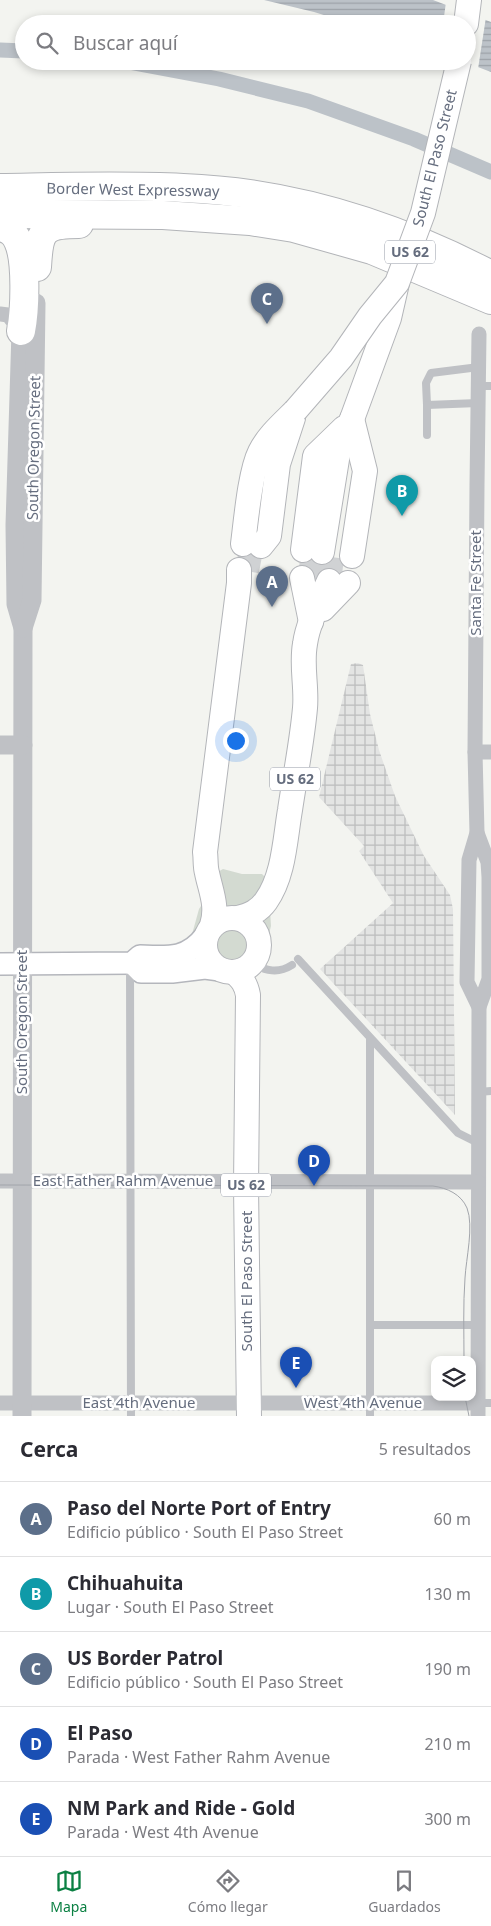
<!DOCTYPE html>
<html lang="es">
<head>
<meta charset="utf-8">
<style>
  body { margin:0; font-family:"Noto Sans",sans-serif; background:#f7f7f7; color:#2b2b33 }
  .controls { position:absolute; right:15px; bottom:15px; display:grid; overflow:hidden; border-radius:10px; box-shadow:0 2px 8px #0003 }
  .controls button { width:45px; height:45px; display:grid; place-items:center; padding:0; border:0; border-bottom:1px solid #e1e1e2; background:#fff; color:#2b2b33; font:25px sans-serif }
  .you { position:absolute; left:235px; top:740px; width:18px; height:18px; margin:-12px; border:4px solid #fff; border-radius:50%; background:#1a73e8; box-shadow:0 0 0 8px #1a73e833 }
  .badge { display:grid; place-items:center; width:32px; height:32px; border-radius:50%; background:#0b8043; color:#fff; font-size:16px; font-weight:700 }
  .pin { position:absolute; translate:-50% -41px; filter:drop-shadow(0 1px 2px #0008) }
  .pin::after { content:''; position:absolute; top:26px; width:18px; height:15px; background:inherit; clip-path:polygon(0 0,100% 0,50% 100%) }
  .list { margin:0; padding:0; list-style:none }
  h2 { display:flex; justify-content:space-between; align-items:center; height:65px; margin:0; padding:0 20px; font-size:21px }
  h2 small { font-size:16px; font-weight:400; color:#7c7c81 }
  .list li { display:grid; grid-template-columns:32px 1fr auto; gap:15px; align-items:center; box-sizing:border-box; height:75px; padding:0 20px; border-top:1px solid #e1e1e2 }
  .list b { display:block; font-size:19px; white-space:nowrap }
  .list p { margin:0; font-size:16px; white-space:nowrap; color:#7c7c81 }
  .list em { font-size:16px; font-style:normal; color:#7c7c81 }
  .icon { flex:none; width:28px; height:28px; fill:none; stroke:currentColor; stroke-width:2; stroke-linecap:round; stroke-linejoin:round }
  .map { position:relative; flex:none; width:491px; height:1416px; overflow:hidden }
  .search { position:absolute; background:#fff; box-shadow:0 2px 8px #0003; left:15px; right:15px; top:15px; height:55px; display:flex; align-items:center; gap:12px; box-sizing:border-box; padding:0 18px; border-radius:28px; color:#7c7c81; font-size:19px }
  .sheet { height:440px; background:#fff }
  nav { display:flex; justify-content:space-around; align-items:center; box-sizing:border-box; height:70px; border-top:1px solid #e1e1e2; background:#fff; font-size:14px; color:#7c7c81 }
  nav a { display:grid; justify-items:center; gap:2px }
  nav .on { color:#0b8043 }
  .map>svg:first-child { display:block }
  .industrial { fill:url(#industrial-grid) }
  .garden { fill:#d3dad1 }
  .water { fill:url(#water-rules) }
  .pier { fill:#f3f4f0 }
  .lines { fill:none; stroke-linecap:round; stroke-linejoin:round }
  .canal { stroke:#bcc2c8; stroke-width:15 }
  .primary-tunnel { stroke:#d0d2d4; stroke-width:24; stroke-dasharray:24 12; stroke-linecap:butt }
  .secondary-casing { stroke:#b4b6bc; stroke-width:24 }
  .primary-casing { stroke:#b3b5b9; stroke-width:26 }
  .motorway-casing { stroke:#b2b4b8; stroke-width:30 }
  .service { stroke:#bfc1c5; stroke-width:8 }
  .minor { stroke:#bfc1c5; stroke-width:15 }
  .tertiary { stroke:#bfc1c5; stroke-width:19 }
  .secondary { stroke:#fff; stroke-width:21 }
  .primary { stroke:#fff; stroke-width:24 }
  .motorway { stroke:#fff; stroke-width:28 }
  .tram { stroke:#a2a5ab; stroke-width:1 }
  .primary-bridge-casing { stroke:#b3b5b9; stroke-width:26; stroke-linecap:butt }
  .primary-bridge { stroke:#fff; stroke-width:24 }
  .labels { text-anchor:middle; stroke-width:5; stroke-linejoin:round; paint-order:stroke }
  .shield { fill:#fff; stroke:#9399a5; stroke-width:1 }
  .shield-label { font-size:14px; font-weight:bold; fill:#656d7e }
  .street-label { font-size:15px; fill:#656d7e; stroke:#fff }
</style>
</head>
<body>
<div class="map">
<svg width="491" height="1416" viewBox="0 0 491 1416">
  <defs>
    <pattern id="industrial-grid" width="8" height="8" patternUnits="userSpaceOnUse" patternTransform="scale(1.25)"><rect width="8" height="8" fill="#e3e4e3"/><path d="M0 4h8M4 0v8" fill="none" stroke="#bcbdbd"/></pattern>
    <pattern id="water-rules" width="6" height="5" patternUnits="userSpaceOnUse" patternTransform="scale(1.25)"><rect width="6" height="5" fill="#bcc2c8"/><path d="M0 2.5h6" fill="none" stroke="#9ca2a8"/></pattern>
  </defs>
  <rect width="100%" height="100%" fill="#f3f4f0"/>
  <!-- industrial -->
  <path class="industrial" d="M 358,663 L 363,665 L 370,714 L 379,750 L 395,796 L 424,856 L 450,895 L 453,909 L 455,1115 L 320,969 L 393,903 L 359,851 L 364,846 L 319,797 L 351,664 Z"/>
  <!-- garden -->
  <g class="garden">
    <path d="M 223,869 L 242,874 L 262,874 L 266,878 L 264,893 L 237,910 C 219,907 220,889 216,873 Z"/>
    <path d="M 205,900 L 207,919 L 191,938 L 199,909 Z"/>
    <path d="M 270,910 L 271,926 L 268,938 L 265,939 L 259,925 L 262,916 Z"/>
    <circle cx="232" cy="946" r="17"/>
  </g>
  <!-- water -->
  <path class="water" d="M 264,0 L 433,0 L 491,22 L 491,72 L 462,61 L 467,61 L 467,24 L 353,24 L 314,12 Z"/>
  <!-- pier -->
  <path class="pier" d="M 446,2 L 486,17 L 478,69 L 462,64 L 467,61 L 467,24 L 443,24 Z"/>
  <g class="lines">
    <!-- canal -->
    <g class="canal">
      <path d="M 0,50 L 24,51"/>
      <path d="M 123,61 L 219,79 L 308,101 L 414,139 L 491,172"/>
    </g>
    <!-- primary-tunnel -->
    <g class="primary-tunnel">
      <path d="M 247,571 L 252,545"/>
      <path d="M 310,579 L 313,549"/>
      <path d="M 329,581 L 333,551"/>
    </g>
    <defs>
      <g id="secondary">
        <path d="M 132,963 L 141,972 L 172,972 L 205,968 L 220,970"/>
        <path d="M 0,964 L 132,963 L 140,956 C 167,957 187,960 205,936"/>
      </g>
      <g id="primary">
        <path d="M 466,24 L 469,0"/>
        <path d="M 243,544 C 246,521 250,472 260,452 C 268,436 282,424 295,411"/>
        <path d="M 261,546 L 269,536 L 278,464 L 293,418"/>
        <path d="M 303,550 L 315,456 L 344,428"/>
        <path d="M 322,552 L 338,453 L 352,419 L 389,318 L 397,283"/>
        <path d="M 352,556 L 365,471 L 352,419"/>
        <path d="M 302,578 L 311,622"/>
        <path d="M 323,609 L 348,583"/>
        <circle cx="232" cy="945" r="27"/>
        <path d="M 238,918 C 250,915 259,911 266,901 C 284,876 285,839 290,810 C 295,776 302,742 305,708 C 307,687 301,665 305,644 C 308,622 320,601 329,581"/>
        <path d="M 212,925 C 218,906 211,892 207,873 C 205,866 206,859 205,852 L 239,583 L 239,570"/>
        <path d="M 234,972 C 242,979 246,984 248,995 L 246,1186 L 249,1416"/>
      </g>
      <g id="motorway">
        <path d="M 0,188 C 61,187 122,185 183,188 C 291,192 395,225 491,275"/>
        <path d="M 0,214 L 163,215 L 250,221 L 294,228 L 372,250 L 491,300"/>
        <path d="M 0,227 C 8,229 14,232 18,241 C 27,260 25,310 21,331"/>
        <path d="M 37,267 C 39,232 41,224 79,224"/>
      </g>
    </defs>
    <!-- secondary casing -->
    <use href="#secondary" class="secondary-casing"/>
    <!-- primary casing -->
    <use href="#primary" class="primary-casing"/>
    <!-- motorway casing -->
    <use href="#motorway" class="motorway-casing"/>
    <!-- service -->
    <g class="service">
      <path d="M 479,386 L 491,386"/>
      <path d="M 478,403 L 427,405 L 426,383 L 431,373 L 479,367"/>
      <path d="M 427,435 L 427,405"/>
      <path d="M 298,959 L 458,1133 L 478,1143"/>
      <path d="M 252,963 C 266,971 278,974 292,965"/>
      <path d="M 130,966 L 131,1416"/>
      <path d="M 478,1092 L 491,1091"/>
      <path d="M 370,1325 L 479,1325"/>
      <path d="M 478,1403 L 491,1403"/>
      <path d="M 370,1416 L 370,1039"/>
    </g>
    <!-- minor -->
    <g class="minor">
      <path d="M 0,314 L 8,315 L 21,331"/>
      <path d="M 475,752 L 491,752"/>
      <path d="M 477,833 L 488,862 L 489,877 L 489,979 L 479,1007 L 478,1416"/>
      <path d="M 479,1007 L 467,982 L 469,860 L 477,833 L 475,752 L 477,485 L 479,334"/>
      <path d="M 0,1181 L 478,1182"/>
      <path d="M 0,1403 L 478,1403"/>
    </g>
    <!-- tertiary -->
    <g class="tertiary">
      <path d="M 21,331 L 15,525 L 16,604 L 23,628 L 22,1416"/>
      <path d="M 23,628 L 32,600 L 36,303"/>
      <path d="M 0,745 L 23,745"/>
    </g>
    <!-- secondary -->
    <use href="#secondary" class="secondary"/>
    <!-- primary -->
    <use href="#primary" class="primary"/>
    <!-- motorway -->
    <use href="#motorway" class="motorway"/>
    <!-- tram -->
    <g class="tram">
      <path d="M 0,1185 L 433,1186 C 447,1188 461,1194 467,1208 C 474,1226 466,1259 465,1278 C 463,1305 464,1333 464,1360"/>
      <path d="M 465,1397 L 469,1416"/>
    </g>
    <defs>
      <path id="primary-bridge" d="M 295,411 L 341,358 L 370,316 L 397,283 L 423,213 L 459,61"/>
    </defs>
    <!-- primary-bridge casing -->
    <use href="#primary-bridge" class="primary-bridge-casing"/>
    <!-- primary-bridge -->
    <use href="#primary-bridge" class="primary-bridge"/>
  </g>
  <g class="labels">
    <!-- shield labels -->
    <g class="shield">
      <rect x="385" y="240.5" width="50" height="23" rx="4"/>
      <rect x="270" y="767.5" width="50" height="23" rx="4"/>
      <rect x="221" y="1173.5" width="50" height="23" rx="4"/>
    </g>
    <g class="shield-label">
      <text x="410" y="257">US 62</text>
      <text x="295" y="784">US 62</text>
      <text x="246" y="1190">US 62</text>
    </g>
    <!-- street labels -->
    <g class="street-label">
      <text transform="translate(435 158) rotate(-76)" y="5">South El Paso Street</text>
      <text transform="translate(133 190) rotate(1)" y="5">Border West Expressway</text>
      <text transform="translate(34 448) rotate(-89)" y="5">South Oregon Street</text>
      <text transform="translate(476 583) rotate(-90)" y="5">Santa Fe Street</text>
      <text transform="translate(22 1022) rotate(-90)" y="5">South Oregon Street</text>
      <text x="123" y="1186">East Father Rahm Avenue</text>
      <text transform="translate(247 1281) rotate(-90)" y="5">South El Paso Street</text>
      <text x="139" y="1408">East 4th Avenue</text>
      <text x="363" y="1408">West 4th Avenue</text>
    </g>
  </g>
</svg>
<div class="controls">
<button><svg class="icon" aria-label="layers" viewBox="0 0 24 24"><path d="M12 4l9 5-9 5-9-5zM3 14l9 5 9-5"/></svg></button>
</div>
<div class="you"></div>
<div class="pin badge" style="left:272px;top:607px;background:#5c6f8a">A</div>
<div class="pin badge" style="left:402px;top:516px;background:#0f9aa8">B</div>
<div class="pin badge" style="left:267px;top:324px;background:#5c6f8a">C</div>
<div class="pin badge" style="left:314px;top:1186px;background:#1a4fb4">D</div>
<div class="pin badge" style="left:296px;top:1388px;background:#1a4fb4">E</div>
<div class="search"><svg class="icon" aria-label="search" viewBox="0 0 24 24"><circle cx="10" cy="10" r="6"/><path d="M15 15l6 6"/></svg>Buscar aquí</div>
</div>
<section class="sheet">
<h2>Cerca<small>5 resultados</small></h2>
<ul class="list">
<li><span class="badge" style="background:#5c6f8a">A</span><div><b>Paso del Norte Port of Entry</b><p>Edificio público · South El Paso Street</p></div><em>60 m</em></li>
<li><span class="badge" style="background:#0f9aa8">B</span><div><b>Chihuahuita</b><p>Lugar · South El Paso Street</p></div><em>130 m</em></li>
<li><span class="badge" style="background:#5c6f8a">C</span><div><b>US Border Patrol</b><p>Edificio público · South El Paso Street</p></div><em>190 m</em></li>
<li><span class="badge" style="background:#1a4fb4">D</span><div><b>El Paso</b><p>Parada · West Father Rahm Avenue</p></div><em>210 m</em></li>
<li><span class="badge" style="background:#1a4fb4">E</span><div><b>NM Park and Ride - Gold</b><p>Parada · West 4th Avenue</p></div><em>300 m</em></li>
</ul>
</section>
<nav>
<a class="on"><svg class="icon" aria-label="map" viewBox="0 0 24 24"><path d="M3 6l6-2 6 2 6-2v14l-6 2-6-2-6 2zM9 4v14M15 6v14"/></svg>Mapa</a>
<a><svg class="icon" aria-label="directions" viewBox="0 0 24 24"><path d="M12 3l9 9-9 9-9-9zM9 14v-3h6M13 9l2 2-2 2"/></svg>Cómo llegar</a>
<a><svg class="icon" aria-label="saved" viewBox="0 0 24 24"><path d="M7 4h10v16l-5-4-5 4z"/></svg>Guardados</a>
</nav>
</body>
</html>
